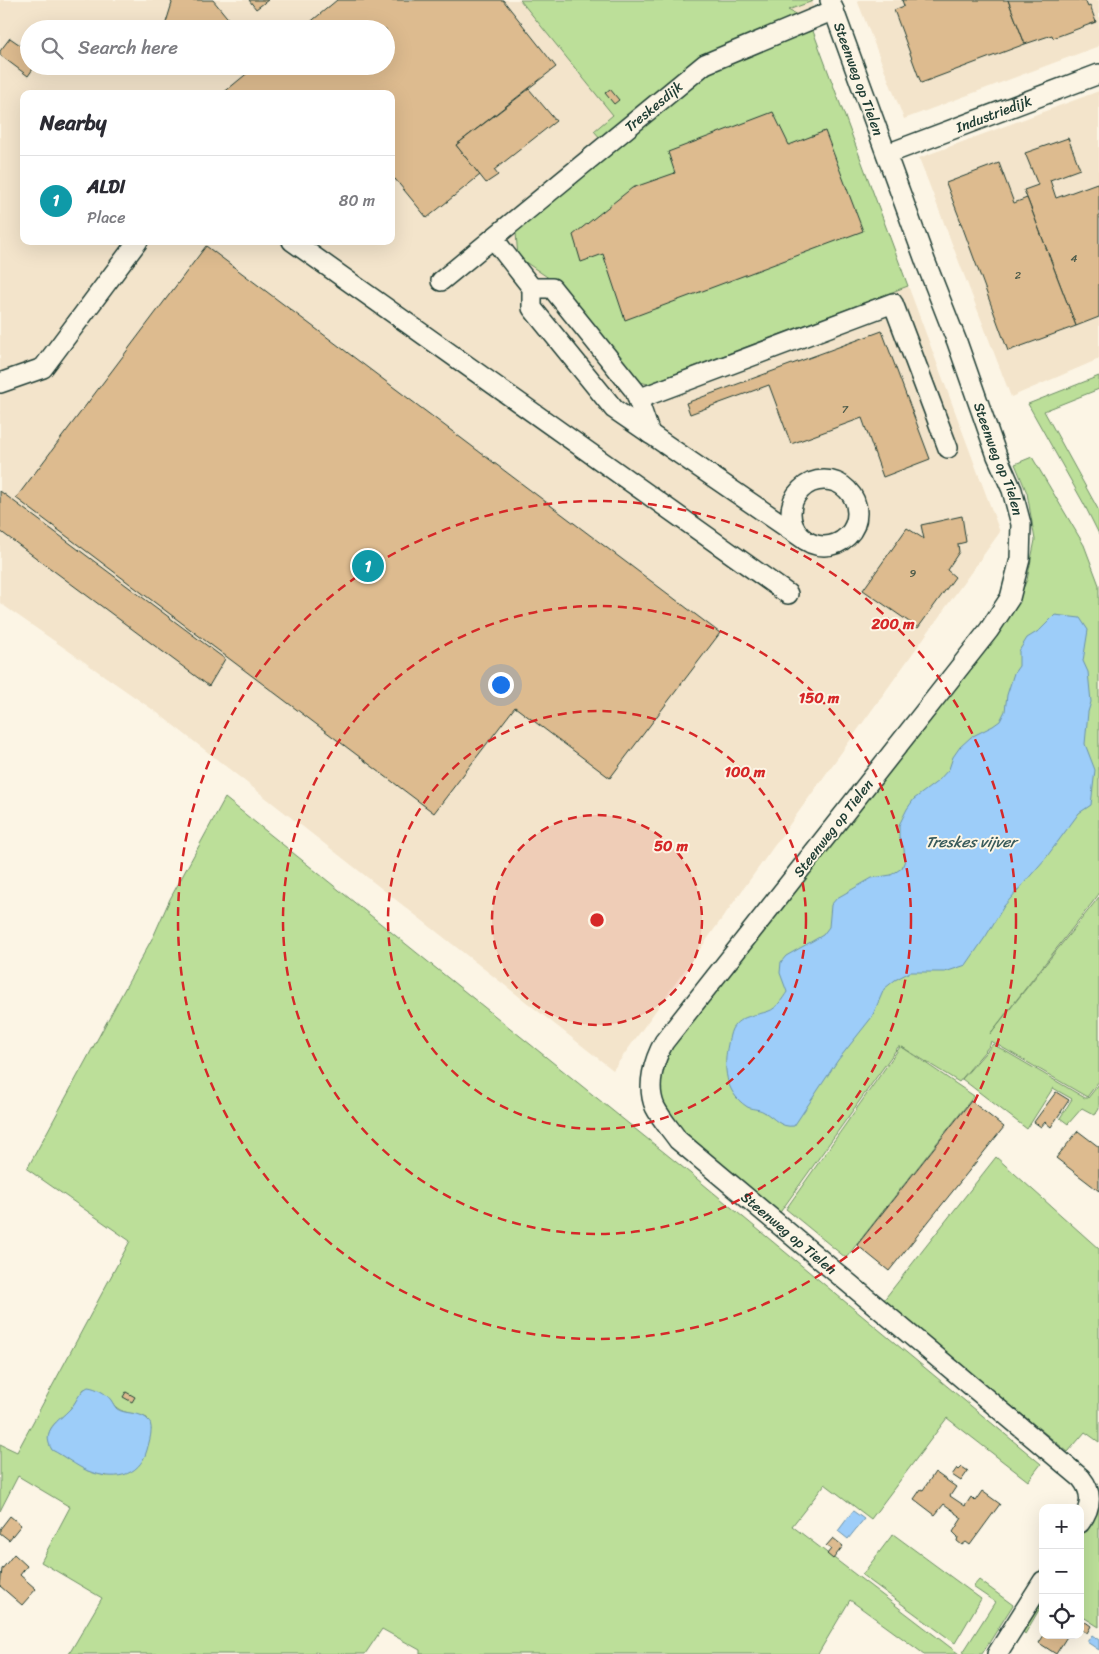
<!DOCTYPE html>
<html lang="en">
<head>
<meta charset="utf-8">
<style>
  body { margin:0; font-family:Sriracha,sans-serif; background:#f7f7f7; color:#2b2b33 }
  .controls { position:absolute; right:15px; bottom:15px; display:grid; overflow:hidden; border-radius:10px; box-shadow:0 5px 20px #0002 }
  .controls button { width:45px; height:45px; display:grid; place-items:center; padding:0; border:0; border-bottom:1px solid #e1e1e2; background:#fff; color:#2b2b33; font:25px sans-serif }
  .you { position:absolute; left:500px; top:684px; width:18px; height:18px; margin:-12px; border:4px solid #fff; border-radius:50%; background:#1a73e8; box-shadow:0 0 0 8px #1a73e833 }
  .badge { display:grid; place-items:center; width:32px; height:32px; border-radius:50%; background:#b45309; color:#fff; font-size:16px; font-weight:700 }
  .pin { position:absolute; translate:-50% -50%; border:2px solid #fff; box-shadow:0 1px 5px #0006 }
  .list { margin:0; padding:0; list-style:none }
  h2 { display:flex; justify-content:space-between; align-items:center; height:65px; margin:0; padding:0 20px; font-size:21px }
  h2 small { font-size:16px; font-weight:400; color:#7c7c81 }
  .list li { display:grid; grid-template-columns:32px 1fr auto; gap:15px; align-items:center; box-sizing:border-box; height:90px; padding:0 20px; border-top:1px solid #e1e1e2 }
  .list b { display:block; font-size:19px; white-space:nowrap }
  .list p { margin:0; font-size:16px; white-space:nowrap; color:#7c7c81 }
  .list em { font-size:16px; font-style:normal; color:#7c7c81 }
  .icon { flex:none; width:28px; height:28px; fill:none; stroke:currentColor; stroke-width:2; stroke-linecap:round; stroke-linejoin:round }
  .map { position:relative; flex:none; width:1099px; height:1654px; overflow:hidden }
  .search { position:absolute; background:#fff; box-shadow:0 5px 20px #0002; left:20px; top:20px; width:375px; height:55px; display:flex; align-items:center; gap:12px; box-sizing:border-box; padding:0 18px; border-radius:28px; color:#7c7c81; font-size:19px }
  .panel { position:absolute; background:#fff; box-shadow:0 5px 20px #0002; left:20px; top:90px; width:375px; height:155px; border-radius:10px }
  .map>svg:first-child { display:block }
  .built { fill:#f3e4cb; fill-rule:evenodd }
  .green { fill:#bcdf99; stroke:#6e8e66; fill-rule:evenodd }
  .water { fill:#9dcdf9; stroke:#6b93aa }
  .building { fill:#ddbb8f; stroke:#1f3d34 }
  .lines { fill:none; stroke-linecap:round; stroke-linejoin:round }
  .minor-casing { stroke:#1f3d34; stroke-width:22 }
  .minor { stroke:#fcf5e5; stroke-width:19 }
  .ring { fill:none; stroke:#d62828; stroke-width:2.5; stroke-dasharray:9 6 }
  .labels { text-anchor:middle; stroke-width:4; stroke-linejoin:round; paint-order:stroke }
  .number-label { font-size:11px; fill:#4e5c4b }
  .street-label { font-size:14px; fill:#1f3d34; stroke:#fcf5e5 }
  .water-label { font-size:15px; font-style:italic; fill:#385a5b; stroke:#fcf5e5 }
  .centre { fill:#d62828; stroke:#fcf5e5; stroke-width:2.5 }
  .ring-label { font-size:15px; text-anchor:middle; font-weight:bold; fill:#d62828; stroke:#fcf5e5; stroke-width:4; stroke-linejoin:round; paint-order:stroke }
</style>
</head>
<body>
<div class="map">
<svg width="1099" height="1654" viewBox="0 0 1099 1654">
  <rect width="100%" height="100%" fill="#fcf5e5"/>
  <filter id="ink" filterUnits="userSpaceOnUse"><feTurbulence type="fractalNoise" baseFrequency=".02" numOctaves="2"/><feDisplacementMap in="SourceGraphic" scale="10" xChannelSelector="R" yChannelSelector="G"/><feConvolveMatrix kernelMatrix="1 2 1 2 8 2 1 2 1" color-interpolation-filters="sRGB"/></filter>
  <g filter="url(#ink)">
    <!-- built -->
    <g class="built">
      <path d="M 0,0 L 813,0 L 813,31 L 1000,532 L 613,1070 L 159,714 L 0,603 ZM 29,29 L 386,29 L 386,66 L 29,66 ZM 24,94 L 391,94 L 391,241 L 24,241 Z"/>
      <path d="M 857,0 L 1099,0 L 1099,46 L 904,119 Z"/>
      <path d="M 1099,91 L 1099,359 L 1011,397 L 919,158 Z"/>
    </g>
    <!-- green -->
    <g class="green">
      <path d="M 520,0 L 813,0 L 813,1 L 788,10 L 801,17 L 769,28 L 601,139 L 594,131 L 613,115 Z"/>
      <path d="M 813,31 L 908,286 L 648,384 L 632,380 L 556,283 L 518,257 L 516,233 L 527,217 L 721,63 L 800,33 Z"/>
      <path d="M 1099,376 L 1099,389 L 1044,411 L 1099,511 L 1099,534 L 1084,504 L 1028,404 Z"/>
      <path d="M 1032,457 L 1084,545 L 1099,585 L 1099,894 L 990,1034 L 1099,897 L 1099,1081 L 1087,1097 L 991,1041 L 990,1045 L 959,1082 L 902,1047 L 974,1096 L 846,1258 L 786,1209 L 900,1047 L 898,1047 L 776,1218 L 647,1109 L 671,1034 L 805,878 L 1011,614 L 1027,580 L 1035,540 L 1027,493 L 1015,464 Z"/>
      <path d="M 225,798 L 691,1174 L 1041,1464 L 1028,1481 L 947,1418 L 871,1519 L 825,1484 L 792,1526 L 959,1654 L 924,1654 L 850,1600 L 818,1654 L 420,1654 L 420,1650 L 382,1629 L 365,1654 L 320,1654 L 315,1651 L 313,1654 L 69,1654 L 102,1598 L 41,1562 L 70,1507 L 18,1476 L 0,1511 L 0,1444 L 17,1452 L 130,1241 L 27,1169 L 154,935 L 170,899 ZM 84,1389 L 110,1399 C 119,1416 131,1411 147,1418 L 151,1430 L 106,1476 L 88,1471 L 52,1449 C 42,1427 58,1423 70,1409 C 76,1403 79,1395 84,1389 Z"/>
      <path d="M 993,1044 L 1085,1098 L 1088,1098 L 1099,1084 L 1099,1109 L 1095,1115 L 1082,1108 L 1068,1124 L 1060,1118 L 1072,1099 L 1053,1088 L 1027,1129 L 962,1079 Z"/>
      <path d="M 996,1157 L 1099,1249 L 1099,1442 L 1085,1432 L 1068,1452 L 883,1301 Z"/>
      <path d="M 1099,1505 L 1099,1627 L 1080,1615 L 1080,1535 Z"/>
      <path d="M 893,1534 L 981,1599 L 955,1643 L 862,1575 Z"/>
      <path d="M 979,1580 L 1013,1605 L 982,1654 L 962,1654 L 995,1602 L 973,1587 Z"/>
      <path d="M 1043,1592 L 1043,1603 L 1025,1634 L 1022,1630 Z"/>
    </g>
    <!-- water -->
    <g class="water">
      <path d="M 1055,615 L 1080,618 L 1088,630 L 1083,661 L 1088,672 L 1091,702 L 1088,712 L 1085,744 L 1095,770 L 1091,805 L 1079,813 L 1045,859 L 1004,906 L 986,936 L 966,965 L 945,972 L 910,972 L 895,980 L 884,989 L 872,1017 L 838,1060 L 794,1126 C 780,1128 775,1118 764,1112 C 758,1108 751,1110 746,1106 C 725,1092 723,1067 728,1044 C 729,1039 730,1033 732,1029 C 740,1015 755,1016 769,1011 C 776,1009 783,998 787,992 L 780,973 L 781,962 L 786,956 L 823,935 L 829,927 L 831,905 L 837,898 L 872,878 L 891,875 L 902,868 L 905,860 L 904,849 L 899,837 L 899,825 L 907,809 L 914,799 L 938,781 L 949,769 L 953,757 L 960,747 L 971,737 L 993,726 L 1000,721 L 1005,711 L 1007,695 L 1014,673 L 1019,666 L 1019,651 L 1027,638 L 1040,630 Z"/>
      <path d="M 88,1387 C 96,1388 106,1393 111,1400 C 113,1403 114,1406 117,1409 C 126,1415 142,1411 149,1421 C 154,1428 149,1442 147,1450 C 139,1478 113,1481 88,1471 C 76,1466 64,1456 52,1450 C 40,1430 59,1421 70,1409 C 77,1402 79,1391 88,1387 Z"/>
      <path d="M 853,1511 L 864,1519 L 848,1539 L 838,1531 Z"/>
      <path d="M 1092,1635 L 1099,1640 L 1099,1650 L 1087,1642 Z"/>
    </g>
    <!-- building -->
    <g class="building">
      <path d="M 170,0 L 213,0 L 235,27 L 232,29 L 164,29 L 172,3 Z"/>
      <path d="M 249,0 L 268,0 L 256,9 Z"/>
      <path d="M 337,0 L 503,0 L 556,67 L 456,145 L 480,175 L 427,218 L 395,179 L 391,182 L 391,94 L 222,94 L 256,66 L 386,66 L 386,29 L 302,29 Z"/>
      <path d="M 902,0 L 1008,0 L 1025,44 L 921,83 L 894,10 L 904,6 Z"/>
      <path d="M 1008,0 L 1085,0 L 1088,7 L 1090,6 L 1096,22 L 1053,38 L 1052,35 L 1025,44 Z"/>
      <path d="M 10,38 L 29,51 L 29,66 L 35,66 L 28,76 L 0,55 L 0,51 Z"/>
      <path d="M 529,89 L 556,121 L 494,170 L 498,175 L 486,183 L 456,145 Z"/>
      <path d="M 610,89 L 619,100 L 614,104 L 605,93 Z"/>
      <path d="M 773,112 L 789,145 L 825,131 L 863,231 L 625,320 L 603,254 L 581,262 L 573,235 L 632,188 L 675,173 L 668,152 Z"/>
      <path d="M 1068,138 L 1080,169 L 1050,180 L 1056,198 L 1097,183 L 1099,187 L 1099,317 L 1076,326 L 1024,190 L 1038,185 L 1025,153 Z"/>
      <path d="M 999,163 L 1014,203 L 1027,198 L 1076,326 L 1008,351 L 961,223 L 959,223 L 961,222 L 946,183 Z"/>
      <path d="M 206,246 L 720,633 L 610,778 L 515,707 L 434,813 L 16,498 Z"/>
      <path d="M 882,331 L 930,459 L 883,477 L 862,418 L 791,444 L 769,385 L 690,414 L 686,403 Z"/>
      <path d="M 0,491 L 225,659 L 209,686 L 0,531 Z"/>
      <path d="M 962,516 L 966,542 L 958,544 L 959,552 L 947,570 L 955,577 L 918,628 L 863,590 L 907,528 L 924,539 L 921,525 Z"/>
      <path d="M 1056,1092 L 1069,1100 L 1051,1127 L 1045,1122 L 1041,1127 L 1034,1122 Z"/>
      <path d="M 971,1101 L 1004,1127 L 889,1271 L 857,1245 Z"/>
      <path d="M 1078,1131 L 1099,1147 L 1099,1191 L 1056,1158 Z"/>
      <path d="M 126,1392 L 135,1397 L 132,1402 L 123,1397 Z"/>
      <path d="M 962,1467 L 968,1471 L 961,1481 L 952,1475 L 957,1468 L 959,1470 Z"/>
      <path d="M 935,1472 L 956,1487 L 950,1496 L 965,1506 L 971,1497 L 975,1501 L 982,1491 L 1000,1504 L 970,1545 L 966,1542 L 962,1545 L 957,1541 L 958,1537 L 953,1532 L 962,1518 L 955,1513 L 955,1512 L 944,1504 L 935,1515 L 914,1499 L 921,1489 L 923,1490 Z"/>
      <path d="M 10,1516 L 21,1525 L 9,1540 L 0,1533 L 0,1529 Z"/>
      <path d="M 833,1538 L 843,1546 L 833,1559 L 827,1554 L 831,1549 L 826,1546 Z"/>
      <path d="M 14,1554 L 27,1566 L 20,1575 L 36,1589 L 22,1605 L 0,1586 L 2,1569 Z"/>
      <path d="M 1084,1621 L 1091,1626 L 1087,1633 L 1080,1629 Z"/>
      <path d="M 1044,1635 L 1068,1635 L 1056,1654 L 1039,1643 Z"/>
    </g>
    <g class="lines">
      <defs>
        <g id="minor">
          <path id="s1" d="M 830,0 L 926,263 L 957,342 L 997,456 L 1012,490 L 1021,524 L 1020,559 L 1010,598 L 989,630 L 664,1042 C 654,1060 646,1086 655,1107 C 661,1119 671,1130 678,1140 L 1081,1478 C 1094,1494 1091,1508 1080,1523"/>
          <path id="s2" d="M 887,154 L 1099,74"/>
          <path d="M 493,238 L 532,288 L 532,308 L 614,409 L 805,540"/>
          <path d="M 292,241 L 788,594"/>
          <path id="s3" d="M 441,281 L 705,64 L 834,10"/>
          <path d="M 532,288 L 552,288 L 635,391 L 650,434"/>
          <path d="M 0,383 L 43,368 L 138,241"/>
          <path d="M 638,399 L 893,303 L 948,448"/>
          <circle cx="824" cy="513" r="33"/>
          <path d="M 997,1654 L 1043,1581"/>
        </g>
      </defs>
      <!-- minor casing -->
      <use href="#minor" class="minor-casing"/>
      <!-- minor -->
      <use href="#minor" class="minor"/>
    </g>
  </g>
  <!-- distance rings -->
  <circle cx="597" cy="920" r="105" fill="#d62828" fill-opacity=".12"/>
  <g class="ring">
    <circle cx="597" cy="920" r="105"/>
    <circle cx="597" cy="920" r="209"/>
    <circle cx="597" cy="920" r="314"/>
    <circle cx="597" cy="920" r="419"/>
  </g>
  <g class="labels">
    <!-- number labels -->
    <g class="number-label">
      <text x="1074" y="262">4</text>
      <text x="1018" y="279">2</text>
      <text x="845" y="413">7</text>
      <text x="913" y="577">9</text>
    </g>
    <!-- street labels -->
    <g class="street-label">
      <text dy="5" stroke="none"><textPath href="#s1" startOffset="84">Steenweg op Tielen</textPath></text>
      <text dy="5" stroke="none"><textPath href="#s3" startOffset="275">Treskesdijk</textPath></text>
      <text dy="5" stroke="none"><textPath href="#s2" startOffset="114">Industriedijk</textPath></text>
      <text dy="5" stroke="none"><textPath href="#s1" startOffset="489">Steenweg op Tielen</textPath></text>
      <text transform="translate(833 828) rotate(-52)" y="5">Steenweg op Tielen</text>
      <text dy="5" stroke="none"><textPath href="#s1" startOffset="1449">Steenweg op Tielen</textPath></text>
    </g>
    <!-- water labels -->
    <g class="water-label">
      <text x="971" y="847">Treskes vijver</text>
    </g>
  </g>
  <circle cx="597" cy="920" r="8" class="centre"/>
  <g class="ring-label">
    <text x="893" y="629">200 m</text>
    <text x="819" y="703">150 m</text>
    <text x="745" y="777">100 m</text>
    <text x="671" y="851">50 m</text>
  </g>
</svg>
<div class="controls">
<button>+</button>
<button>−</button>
<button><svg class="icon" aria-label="locate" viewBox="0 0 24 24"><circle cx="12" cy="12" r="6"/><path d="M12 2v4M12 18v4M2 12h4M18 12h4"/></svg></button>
</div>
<div class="you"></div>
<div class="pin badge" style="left:368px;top:566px;background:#0f9aa8">1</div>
<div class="search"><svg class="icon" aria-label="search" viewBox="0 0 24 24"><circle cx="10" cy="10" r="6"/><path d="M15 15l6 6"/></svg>Search here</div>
<section class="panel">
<h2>Nearby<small></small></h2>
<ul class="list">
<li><span class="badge" style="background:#0f9aa8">1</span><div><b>ALDI</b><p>Place</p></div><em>80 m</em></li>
</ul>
</section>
</div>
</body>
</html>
